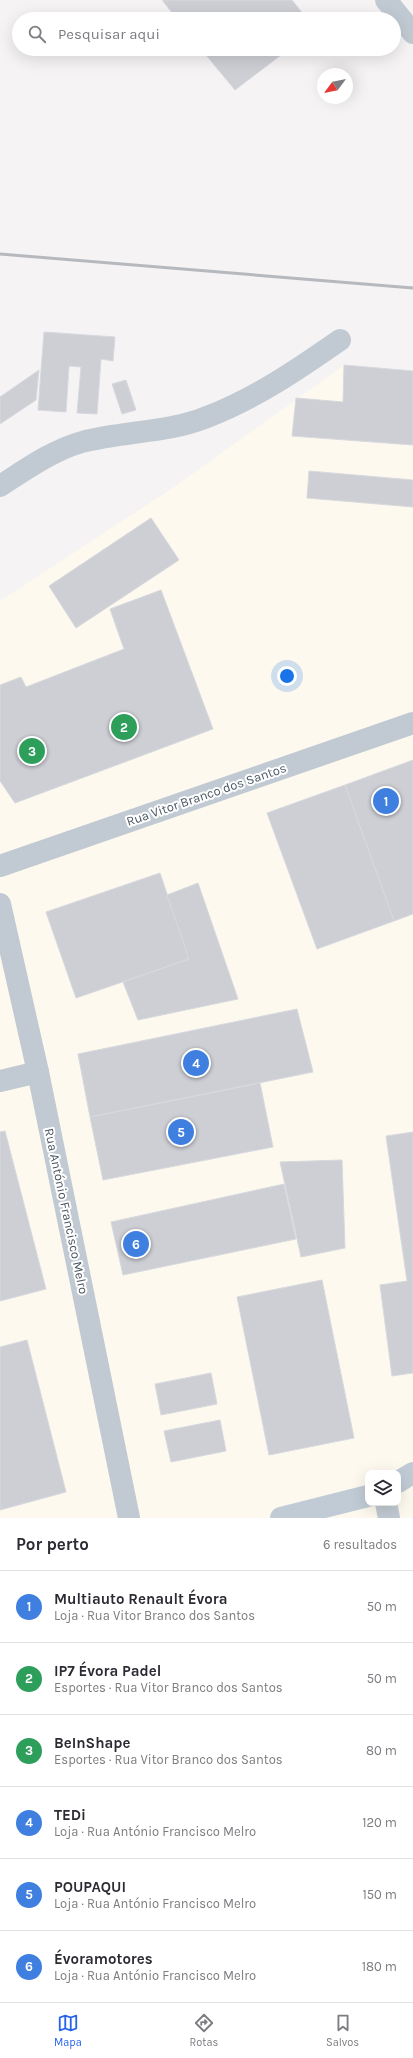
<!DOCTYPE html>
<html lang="pt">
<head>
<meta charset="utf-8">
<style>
  body { margin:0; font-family:Karla,sans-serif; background:#f7f7f7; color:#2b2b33 }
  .controls { position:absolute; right:12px; bottom:12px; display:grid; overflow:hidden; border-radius:8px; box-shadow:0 4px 16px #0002 }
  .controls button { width:36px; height:36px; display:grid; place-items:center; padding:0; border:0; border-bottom:1px solid #e1e1e2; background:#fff; color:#2b2b33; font:20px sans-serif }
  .compass { position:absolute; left:317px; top:68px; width:36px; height:36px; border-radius:50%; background:#fff; box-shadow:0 4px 16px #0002; rotate:238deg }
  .you { position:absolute; left:287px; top:676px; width:14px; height:14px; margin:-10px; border:3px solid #fff; border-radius:50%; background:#1a73e8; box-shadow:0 0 0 6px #1a73e833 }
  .badge { display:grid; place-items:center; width:26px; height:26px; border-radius:50%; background:#2563eb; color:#fff; font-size:13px; font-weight:700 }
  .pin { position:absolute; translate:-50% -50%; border:2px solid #fff; box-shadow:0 1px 4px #0006 }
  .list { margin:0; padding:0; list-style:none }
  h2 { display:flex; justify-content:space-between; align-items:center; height:52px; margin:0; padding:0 16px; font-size:17px }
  h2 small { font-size:13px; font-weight:400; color:#7c7c81 }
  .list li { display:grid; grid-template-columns:26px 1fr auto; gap:12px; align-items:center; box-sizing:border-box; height:72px; padding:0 16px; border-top:1px solid #e1e1e2 }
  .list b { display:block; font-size:15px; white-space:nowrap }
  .list p { margin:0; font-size:13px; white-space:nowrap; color:#7c7c81 }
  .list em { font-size:13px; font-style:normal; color:#7c7c81 }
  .icon { flex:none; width:22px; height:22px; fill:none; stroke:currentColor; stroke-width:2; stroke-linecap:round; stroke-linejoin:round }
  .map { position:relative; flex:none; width:413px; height:1518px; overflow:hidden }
  .search { position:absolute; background:#fff; box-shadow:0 4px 16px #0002; left:12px; right:12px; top:12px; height:44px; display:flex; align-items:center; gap:10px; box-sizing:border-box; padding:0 14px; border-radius:22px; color:#7c7c81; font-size:15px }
  .sheet { height:484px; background:#fff }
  nav { display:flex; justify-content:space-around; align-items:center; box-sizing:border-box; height:56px; border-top:1px solid #e1e1e2; background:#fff; font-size:11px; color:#7c7c81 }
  nav a { display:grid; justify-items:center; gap:2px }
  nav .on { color:#2563eb }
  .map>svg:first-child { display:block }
  .commercial { fill:#fdf9ef; fill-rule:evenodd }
  .building { fill:#cdcfd5; stroke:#d7d9de }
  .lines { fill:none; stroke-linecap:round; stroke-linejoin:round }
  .street { stroke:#c1cad2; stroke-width:22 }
  .secondary { stroke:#c1cbd6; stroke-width:22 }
  .rail { stroke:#b5b8bd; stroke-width:3 }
  .labels { text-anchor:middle; stroke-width:4; stroke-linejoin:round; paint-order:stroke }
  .street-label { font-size:13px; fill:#4a5661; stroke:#fff }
</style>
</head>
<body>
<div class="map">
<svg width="413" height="1518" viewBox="0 0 413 1518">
  <rect width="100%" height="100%" fill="#f5f3f3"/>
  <!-- commercial -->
  <path class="commercial" d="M 344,365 L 413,371 L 413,1518 L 0,1518 L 0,601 L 177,485 ZM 368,1473 L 398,1473 L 398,1503 L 368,1503 Z"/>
  <!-- building -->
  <g class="building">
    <path d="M 162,0 L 292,0 L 307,19 L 177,19 Z"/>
    <path d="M 201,49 L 289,49 L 235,90 Z"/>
    <path d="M 44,332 L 115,337 L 113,361 L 101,359 L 97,414 L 77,413 L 81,367 L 69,366 L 66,412 L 38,410 Z"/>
    <path d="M 344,365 L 413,371 L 413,445 L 292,436 L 296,398 L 343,402 Z"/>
    <path d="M 39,370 L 36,400 L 0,424 L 0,397 Z"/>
    <path d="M 126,380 L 136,410 L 122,414 L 112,384 Z"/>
    <path d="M 309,471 L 413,480 L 413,507 L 307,498 Z"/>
    <path d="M 151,518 L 179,560 L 76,628 L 49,586 Z"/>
    <path d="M 161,590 L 213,729 L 15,803 L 0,781 L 0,685 L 21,677 L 26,687 L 124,649 L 110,609 Z"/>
    <path d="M 413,760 L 413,914 L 394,921 L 345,785 Z"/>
    <path d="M 345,785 L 394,921 L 317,949 L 267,813 Z"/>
    <path d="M 160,873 L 189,959 L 76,998 L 46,912 Z"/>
    <path d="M 198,883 L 238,999 L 138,1020 L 123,982 L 189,959 L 167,895 Z"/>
    <path d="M 297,1009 L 313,1072 L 90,1117 L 78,1054 Z"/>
    <path d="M 260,1083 L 273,1147 L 103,1180 L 90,1117 Z"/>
    <path d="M 5,1131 L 46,1289 L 0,1301 L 0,1132 Z"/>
    <path d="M 413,1132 L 413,1373 L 392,1376 L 380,1285 L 407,1281 L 386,1136 Z"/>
    <path d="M 342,1160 L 345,1248 L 301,1257 L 280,1162 Z"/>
    <path d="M 284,1184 L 296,1239 L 123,1275 L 111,1222 Z"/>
    <path d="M 322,1280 L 354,1438 L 269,1455 L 237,1297 Z"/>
    <path d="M 27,1340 L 66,1492 L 0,1510 L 0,1347 Z"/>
    <path d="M 211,1373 L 217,1404 L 161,1415 L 155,1384 Z"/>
    <path d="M 220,1420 L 226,1451 L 171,1462 L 164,1431 Z"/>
  </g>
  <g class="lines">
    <!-- street -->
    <g class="street">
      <path d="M 386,0 L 413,33"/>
      <path d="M 0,486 C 25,470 53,450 82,442 C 123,431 168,433 207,417 C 256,398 297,370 340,340"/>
      <path d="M 0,866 L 413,723"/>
      <path d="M 0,904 L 38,1072 L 129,1518"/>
      <path d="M 0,1081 L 38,1072"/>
      <path d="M 386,1503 L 389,1518"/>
    </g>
    <!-- secondary -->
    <g class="secondary">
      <path d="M 398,1482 L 413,1473"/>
      <path d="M 281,1518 L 368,1496"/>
    </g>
    <!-- rail -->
    <path class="rail" d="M 0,254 L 413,288"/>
  </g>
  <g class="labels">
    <!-- street labels -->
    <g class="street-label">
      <text transform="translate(206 794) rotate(-19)" y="5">Rua Vitor Branco dos Santos</text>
      <text transform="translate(67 1211) rotate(78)" y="5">Rua António Francisco Melro</text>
    </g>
  </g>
</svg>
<div class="controls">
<button><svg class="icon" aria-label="layers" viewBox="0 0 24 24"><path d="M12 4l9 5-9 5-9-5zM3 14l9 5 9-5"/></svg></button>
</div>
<svg class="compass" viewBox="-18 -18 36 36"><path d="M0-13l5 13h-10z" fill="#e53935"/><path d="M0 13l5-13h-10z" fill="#7c7c81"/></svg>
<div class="you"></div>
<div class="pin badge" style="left:386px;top:801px;background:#3f7fe0">1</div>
<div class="pin badge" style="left:124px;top:727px;background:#2e9e5b">2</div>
<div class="pin badge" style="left:32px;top:751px;background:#2e9e5b">3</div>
<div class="pin badge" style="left:196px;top:1063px;background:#3f7fe0">4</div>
<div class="pin badge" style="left:181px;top:1132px;background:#3f7fe0">5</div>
<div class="pin badge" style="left:136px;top:1244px;background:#3f7fe0">6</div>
<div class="search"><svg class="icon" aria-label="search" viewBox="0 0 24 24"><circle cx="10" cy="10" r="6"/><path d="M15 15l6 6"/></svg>Pesquisar aqui</div>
</div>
<section class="sheet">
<h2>Por perto<small>6 resultados</small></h2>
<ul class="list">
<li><span class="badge" style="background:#3f7fe0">1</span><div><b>Multiauto Renault Évora</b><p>Loja · Rua Vitor Branco dos Santos</p></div><em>50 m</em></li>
<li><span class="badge" style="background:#2e9e5b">2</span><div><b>IP7 Évora Padel</b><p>Esportes · Rua Vitor Branco dos Santos</p></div><em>50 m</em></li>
<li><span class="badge" style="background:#2e9e5b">3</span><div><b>BeInShape</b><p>Esportes · Rua Vitor Branco dos Santos</p></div><em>80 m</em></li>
<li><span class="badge" style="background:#3f7fe0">4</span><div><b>TEDi</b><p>Loja · Rua António Francisco Melro</p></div><em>120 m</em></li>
<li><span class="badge" style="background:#3f7fe0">5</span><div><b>POUPAQUI</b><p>Loja · Rua António Francisco Melro</p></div><em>150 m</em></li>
<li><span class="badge" style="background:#3f7fe0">6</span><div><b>Évoramotores</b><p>Loja · Rua António Francisco Melro</p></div><em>180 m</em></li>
</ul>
</section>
<nav>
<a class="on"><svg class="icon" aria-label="map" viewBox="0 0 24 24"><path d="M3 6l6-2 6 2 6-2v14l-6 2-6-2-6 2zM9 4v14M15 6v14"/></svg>Mapa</a>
<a><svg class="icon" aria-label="directions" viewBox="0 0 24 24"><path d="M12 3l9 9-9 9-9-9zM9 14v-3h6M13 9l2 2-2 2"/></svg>Rotas</a>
<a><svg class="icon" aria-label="saved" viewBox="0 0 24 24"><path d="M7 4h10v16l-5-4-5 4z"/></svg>Salvos</a>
</nav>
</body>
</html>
